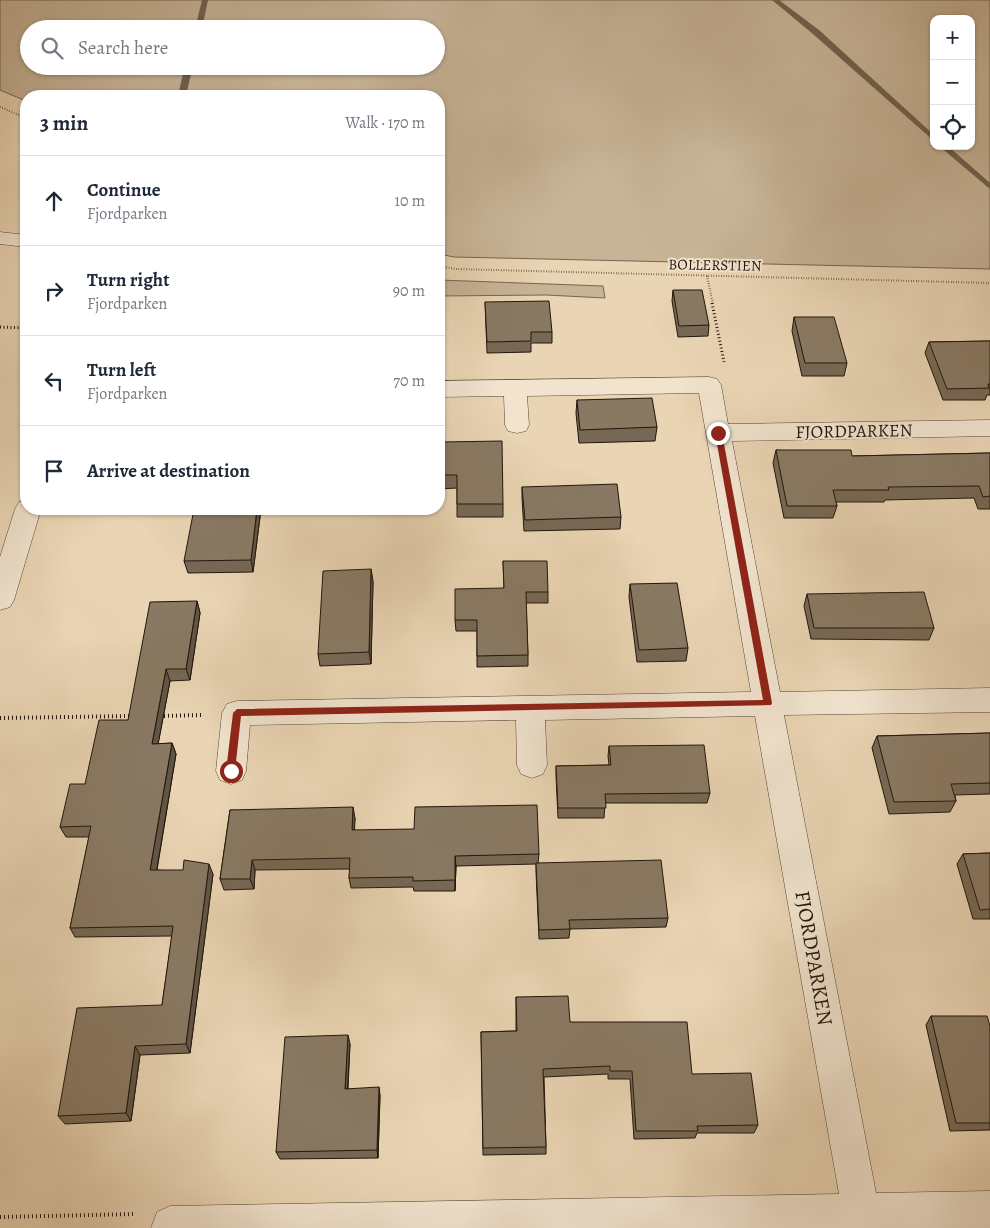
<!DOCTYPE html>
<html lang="en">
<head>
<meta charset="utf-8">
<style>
  body { margin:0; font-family:Alegreya,serif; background:#f2f2f3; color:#1f2937 }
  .controls { position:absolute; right:15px; top:15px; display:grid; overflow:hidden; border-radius:10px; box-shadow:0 1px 4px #0004 }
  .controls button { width:45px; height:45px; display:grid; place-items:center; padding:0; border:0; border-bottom:1px solid #e0e1e3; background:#fff; color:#1f2937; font:25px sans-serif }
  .stop { position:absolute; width:15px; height:15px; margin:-11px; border:4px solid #8f2418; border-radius:50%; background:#fff }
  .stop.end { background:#8f2418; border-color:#fff; box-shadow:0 1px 5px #0008 }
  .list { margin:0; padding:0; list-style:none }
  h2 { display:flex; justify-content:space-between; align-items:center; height:65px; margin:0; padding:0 20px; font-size:21px }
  h2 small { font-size:16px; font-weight:400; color:#747a83 }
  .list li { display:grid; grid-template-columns:32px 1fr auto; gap:15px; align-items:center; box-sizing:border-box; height:90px; padding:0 20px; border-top:1px solid #e0e1e3 }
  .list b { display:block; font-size:19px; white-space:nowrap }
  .list p { margin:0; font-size:16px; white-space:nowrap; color:#747a83 }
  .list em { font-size:16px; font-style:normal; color:#747a83 }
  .icon { flex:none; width:28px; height:28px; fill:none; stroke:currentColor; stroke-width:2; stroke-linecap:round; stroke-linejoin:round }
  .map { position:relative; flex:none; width:990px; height:1228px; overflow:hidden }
  .search { position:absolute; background:#fff; box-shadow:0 1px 4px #0004; left:20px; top:20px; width:425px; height:55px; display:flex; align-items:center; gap:12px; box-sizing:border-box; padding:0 18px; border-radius:28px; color:#747a83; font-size:19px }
  .panel { position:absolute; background:#fff; box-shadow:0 1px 4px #0004; left:20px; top:90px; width:425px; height:425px; border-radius:20px }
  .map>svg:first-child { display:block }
  .green { fill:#c7b497; stroke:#746552; fill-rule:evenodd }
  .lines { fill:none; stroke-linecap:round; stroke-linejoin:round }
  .stream { fill:#70614e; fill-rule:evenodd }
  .minor-casing { stroke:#524636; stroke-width:1 }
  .tertiary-casing { stroke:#524636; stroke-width:1 }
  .path-far2 { stroke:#20160c; stroke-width:2; stroke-dasharray:0.5 2; stroke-linecap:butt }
  .path-far1 { stroke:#20160c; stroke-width:3; stroke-dasharray:1 2.5; stroke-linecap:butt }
  .path { stroke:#20160c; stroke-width:4; stroke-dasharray:1 3; stroke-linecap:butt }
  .minor { fill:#f1e3ce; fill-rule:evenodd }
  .tertiary { fill:#f1e3ce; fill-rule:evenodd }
  .wall { fill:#766855; stroke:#20160c }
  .shaded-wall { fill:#605545; stroke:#20160c }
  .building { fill:#897963; stroke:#20160c }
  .route { fill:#8f2418 }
  .labels { text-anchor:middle; stroke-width:4; stroke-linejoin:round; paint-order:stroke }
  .far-street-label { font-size:15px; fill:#20160c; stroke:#f1e3ce }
  .street-label { font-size:18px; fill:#20160c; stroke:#f1e3ce }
  .near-street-label { font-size:21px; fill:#20160c; stroke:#f1e3ce }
</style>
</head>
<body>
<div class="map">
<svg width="990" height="1228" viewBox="0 0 990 1228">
  <rect width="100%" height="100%" fill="#e9d4b3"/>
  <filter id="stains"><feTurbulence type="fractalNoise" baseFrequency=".004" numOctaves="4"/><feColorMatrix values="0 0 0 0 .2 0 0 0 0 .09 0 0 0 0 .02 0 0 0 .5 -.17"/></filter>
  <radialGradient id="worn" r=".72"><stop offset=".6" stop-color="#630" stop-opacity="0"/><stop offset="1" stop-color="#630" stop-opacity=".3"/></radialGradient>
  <!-- green -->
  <g class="green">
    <path d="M 0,0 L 990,0 L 990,269 L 454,257 L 439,254 L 439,96 L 26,96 L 26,101 L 0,90 ZM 934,19 L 971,19 L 971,146 L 934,146 ZM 29,29 L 436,29 L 436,66 L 29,66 Z"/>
    <path d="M 439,280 L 603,286 L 605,298 L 546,295 L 439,296 Z"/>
  </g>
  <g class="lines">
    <!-- stream -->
    <g class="stream">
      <path d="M 202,0 L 208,0 L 202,29 L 195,29 Z"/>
      <path d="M 772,0 L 779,0 L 819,30 L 934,135 L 934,141 L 813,34 Z"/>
      <path d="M 185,66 L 193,66 L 187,91 L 183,93 L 179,91 Z"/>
      <path d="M 939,146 L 948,146 L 990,183 L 990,189 Z"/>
    </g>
    <defs>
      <g id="minor">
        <path d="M 0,232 L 26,235 L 26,247 L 0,244 Z"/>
        <path d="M 709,377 L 717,379 L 721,385 L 728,424 L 990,420 L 990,436 L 732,441 L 780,692 L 990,688 L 990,712 L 784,715 L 876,1193 L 990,1191 L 990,1228 L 151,1228 L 157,1212 L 170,1206 L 839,1194 L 755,716 L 545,720 L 547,765 L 543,774 L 532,778 L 521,774 L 517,765 L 516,720 L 250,725 L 246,771 L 242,780 L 231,784 L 220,780 L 216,771 L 222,713 L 227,704 L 237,701 L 751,692 L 699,393 L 527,396 L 529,425 L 526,431 L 517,433 L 508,431 L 505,425 L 504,396 L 439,397 L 439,381 Z"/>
      </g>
      <path id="tertiary" d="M 26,500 L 26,509 L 41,509 L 14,600 L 10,607 L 0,610 L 0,557 L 15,509 L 19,502 Z"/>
    </defs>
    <!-- minor casing -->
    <use href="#minor" class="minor-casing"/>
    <!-- tertiary casing -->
    <use href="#tertiary" class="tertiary-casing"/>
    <!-- path-far2 -->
    <g class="path-far2">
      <path d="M 0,107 L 26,118"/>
      <path d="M 439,266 L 456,269 L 990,283"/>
      <path d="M 707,276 L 713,304"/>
    </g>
    <!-- path-far1 -->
    <g class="path-far1">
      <path d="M 712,303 L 724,362"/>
      <path d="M 0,327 L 26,328"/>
    </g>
    <!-- path -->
    <g class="path">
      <path d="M 160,716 L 204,715"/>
      <path d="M 0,718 L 132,716"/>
      <path d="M 0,1217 L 136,1214"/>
    </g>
    <!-- minor -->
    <use href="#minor" class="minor"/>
    <!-- tertiary -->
    <use href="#tertiary" class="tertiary"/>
  </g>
  <!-- wall -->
  <g class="wall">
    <path d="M 673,290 L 709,325 L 708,336 L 678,337 L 672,301 Z"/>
    <path d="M 485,302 L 552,332 L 552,343 L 531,343 L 531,352 L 487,353 Z"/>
    <path d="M 794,317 L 847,363 L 844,376 L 802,376 L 792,331 Z"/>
    <path d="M 990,341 L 990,395 L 987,395 L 985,400 L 943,400 L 925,353 L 929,342 Z"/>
    <path d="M 577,400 L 657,427 L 655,441 L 579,443 L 576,413 Z"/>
    <path d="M 776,450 L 852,456 L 990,453 L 990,509 L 978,509 L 974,498 L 885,500 L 884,502 L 836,502 L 837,506 L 833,518 L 784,518 L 773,463 Z"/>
    <path d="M 439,459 L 503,504 L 503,517 L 457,517 L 457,488 L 439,489 Z"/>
    <path d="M 522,487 L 621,517 L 620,529 L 524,531 L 522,498 Z"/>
    <path d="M 261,509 L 253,572 L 188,573 L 184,561 Z"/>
    <path d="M 503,561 L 548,592 L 548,603 L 526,603 L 528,655 L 528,666 L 477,667 L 477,631 L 456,631 L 455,620 L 504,588 Z"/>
    <path d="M 371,569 L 373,582 L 371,664 L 320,666 L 318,654 Z"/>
    <path d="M 630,584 L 688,648 L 686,661 L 637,662 L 629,597 Z"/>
    <path d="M 807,594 L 934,628 L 929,640 L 811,639 L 804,606 Z"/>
    <path d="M 197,601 L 200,613 L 190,680 L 170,681 L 158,744 L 172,743 L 176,754 L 157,870 L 213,874 L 190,1053 L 140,1055 L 131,1121 L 65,1124 L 58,1116 L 162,1005 L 172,936 L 75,937 L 70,928 L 89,837 L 66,837 L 60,827 L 85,784 L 128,720 Z"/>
    <path d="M 990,733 L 990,794 L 955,795 L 956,801 L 950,812 L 889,814 L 872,748 L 877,736 Z"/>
    <path d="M 609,746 L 710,793 L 707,803 L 605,803 L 604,818 L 558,818 L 556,776 L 556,766 L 609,765 L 608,756 Z"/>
    <path d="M 230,810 L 355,818 L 354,830 L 539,854 L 538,863 L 668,918 L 666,927 L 570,929 L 569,938 L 539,939 L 536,872 L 536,864 L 456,866 L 455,891 L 414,891 L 413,887 L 351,888 L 349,878 L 350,869 L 255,870 L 254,889 L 224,890 L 220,879 Z"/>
    <path d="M 990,853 L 990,919 L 973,919 L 957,864 L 963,854 Z"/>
    <path d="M 516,997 L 570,1022 L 692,1074 L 758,1125 L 754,1133 L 697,1133 L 695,1138 L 634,1139 L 630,1079 L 608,1079 L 608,1074 L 544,1077 L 546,1147 L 546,1154 L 483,1155 L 481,1032 L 516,1031 Z"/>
    <path d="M 931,1016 L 990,1026 L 990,1130 L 950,1131 L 926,1025 Z"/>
    <path d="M 350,1044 L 348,1089 L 380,1095 L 378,1158 L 280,1159 L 276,1152 Z"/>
  </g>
  <!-- shaded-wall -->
  <g class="shaded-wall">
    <path d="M 257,509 L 261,509 L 253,572 L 251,560 Z"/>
    <path d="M 371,569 L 373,582 L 371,664 L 369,652 Z"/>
    <path d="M 197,601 L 200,613 L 190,680 L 186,669 Z"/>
    <path d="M 166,669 L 170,681 L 156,755 L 152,744 Z"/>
    <path d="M 172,743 L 176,754 L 155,880 L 150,870 Z"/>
    <path d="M 353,807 L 355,818 L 354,840 L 352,830 Z"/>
    <path d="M 455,856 L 456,866 L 455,891 Z"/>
    <path d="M 252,860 L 255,870 L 254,889 L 250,879 Z"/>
    <path d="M 209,864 L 213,874 L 190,1053 L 186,1044 Z"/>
    <path d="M 348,1035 L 350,1044 L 347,1097 L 345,1089 Z"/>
    <path d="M 135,1046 L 140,1055 L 131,1121 L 126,1113 Z"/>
    <path d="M 379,1087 L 380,1095 L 378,1158 L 377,1150 Z"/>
  </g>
  <!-- building -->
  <g class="building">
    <path d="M 673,290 L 702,290 L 709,325 L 679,326 Z"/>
    <path d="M 549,301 L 552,332 L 531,332 L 531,341 L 487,342 L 485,302 Z"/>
    <path d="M 794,317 L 834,317 L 847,363 L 805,363 Z"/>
    <path d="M 990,341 L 990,384 L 988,384 L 989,388 L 947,389 L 929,342 Z"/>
    <path d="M 652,398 L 657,427 L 580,430 L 577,400 Z"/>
    <path d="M 502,441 L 503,504 L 457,504 L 457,475 L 439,475 L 439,442 Z"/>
    <path d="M 776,450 L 851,450 L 852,456 L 990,453 L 990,496 L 983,497 L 979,486 L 888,487 L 889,490 L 833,490 L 837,506 L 787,506 Z"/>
    <path d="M 617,484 L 621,517 L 525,520 L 522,487 Z"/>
    <path d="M 194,509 L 257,509 L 251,560 L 184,561 Z"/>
    <path d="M 503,561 L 547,561 L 548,592 L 526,592 L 528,655 L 477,656 L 477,620 L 455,620 L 455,589 L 504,588 Z"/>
    <path d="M 371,569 L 369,652 L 318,654 L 323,571 Z"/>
    <path d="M 677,583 L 688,648 L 639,650 L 630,584 Z"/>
    <path d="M 924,592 L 934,628 L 814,628 L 807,594 Z"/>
    <path d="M 197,601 L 186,669 L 166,669 L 152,744 L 172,743 L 150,870 L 183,870 L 184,860 L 209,864 L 186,1044 L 135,1046 L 126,1113 L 58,1116 L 77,1008 L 162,1005 L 173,926 L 70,928 L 91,826 L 60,827 L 70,784 L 85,784 L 99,720 L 128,720 L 150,602 Z"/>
    <path d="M 990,733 L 990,783 L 951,784 L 956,801 L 894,802 L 877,736 Z"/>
    <path d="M 704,745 L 710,793 L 605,794 L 606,808 L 558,808 L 556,766 L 611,765 L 609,746 Z"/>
    <path d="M 537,805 L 539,854 L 455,856 L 455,880 L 413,881 L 413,877 L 349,878 L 350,858 L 252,860 L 250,879 L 220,879 L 230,810 L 353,807 L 352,830 L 414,829 L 415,807 Z"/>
    <path d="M 990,853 L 990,909 L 980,910 L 963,854 Z"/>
    <path d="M 661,860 L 668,918 L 569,920 L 570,929 L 539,930 L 536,863 Z"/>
    <path d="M 568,996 L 570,1022 L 687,1022 L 692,1074 L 751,1073 L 758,1125 L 697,1126 L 698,1131 L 636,1131 L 632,1071 L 610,1071 L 610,1066 L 543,1069 L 546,1147 L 483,1148 L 481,1032 L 517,1031 L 516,997 Z"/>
    <path d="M 931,1016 L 987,1016 L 990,1026 L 990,1123 L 956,1123 Z"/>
    <path d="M 348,1035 L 345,1089 L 379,1087 L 377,1150 L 276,1152 L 285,1037 Z"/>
  </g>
  <!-- route -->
  <path class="route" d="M 718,431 L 722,433 L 772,703 L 771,705 L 241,716 L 235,771 L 234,774 L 228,774 L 226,771 L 233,713 L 237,709 L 763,700 L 715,433 Z"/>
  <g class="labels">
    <!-- far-street labels -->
    <g class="far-street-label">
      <text transform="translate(715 265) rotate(1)" y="5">BOLLERSTIEN</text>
    </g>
    <!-- street labels -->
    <g class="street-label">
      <text transform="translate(854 431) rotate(-1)" y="6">FJORDPARKEN</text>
    </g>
    <!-- near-street labels -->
    <g class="near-street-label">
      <text transform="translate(814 958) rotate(80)" y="7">FJORDPARKEN</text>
    </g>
  </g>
  <rect width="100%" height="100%" filter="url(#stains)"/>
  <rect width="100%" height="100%" fill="url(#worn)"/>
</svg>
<div class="controls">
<button>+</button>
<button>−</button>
<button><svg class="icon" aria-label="locate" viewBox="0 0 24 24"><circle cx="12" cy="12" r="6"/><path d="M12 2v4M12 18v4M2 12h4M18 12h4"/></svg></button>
</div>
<div class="stop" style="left:231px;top:771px"></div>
<div class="stop end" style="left:718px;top:433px"></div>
<div class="search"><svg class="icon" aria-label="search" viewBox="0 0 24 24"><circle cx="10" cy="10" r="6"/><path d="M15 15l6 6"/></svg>Search here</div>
<section class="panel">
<h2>3 min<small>Walk · 170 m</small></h2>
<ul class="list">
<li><svg class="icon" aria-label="ahead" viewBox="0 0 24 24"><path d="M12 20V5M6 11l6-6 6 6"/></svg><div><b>Continue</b><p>Fjordparken</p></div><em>10 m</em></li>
<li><svg class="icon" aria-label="right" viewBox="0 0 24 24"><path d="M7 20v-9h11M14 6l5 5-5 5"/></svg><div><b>Turn right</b><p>Fjordparken</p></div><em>90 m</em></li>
<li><svg class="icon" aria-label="left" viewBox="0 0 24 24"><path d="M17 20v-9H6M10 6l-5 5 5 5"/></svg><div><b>Turn left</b><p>Fjordparken</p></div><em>70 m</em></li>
<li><svg class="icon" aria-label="arrive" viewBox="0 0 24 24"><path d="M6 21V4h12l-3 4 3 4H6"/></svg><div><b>Arrive at destination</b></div></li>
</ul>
</section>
</div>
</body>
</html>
